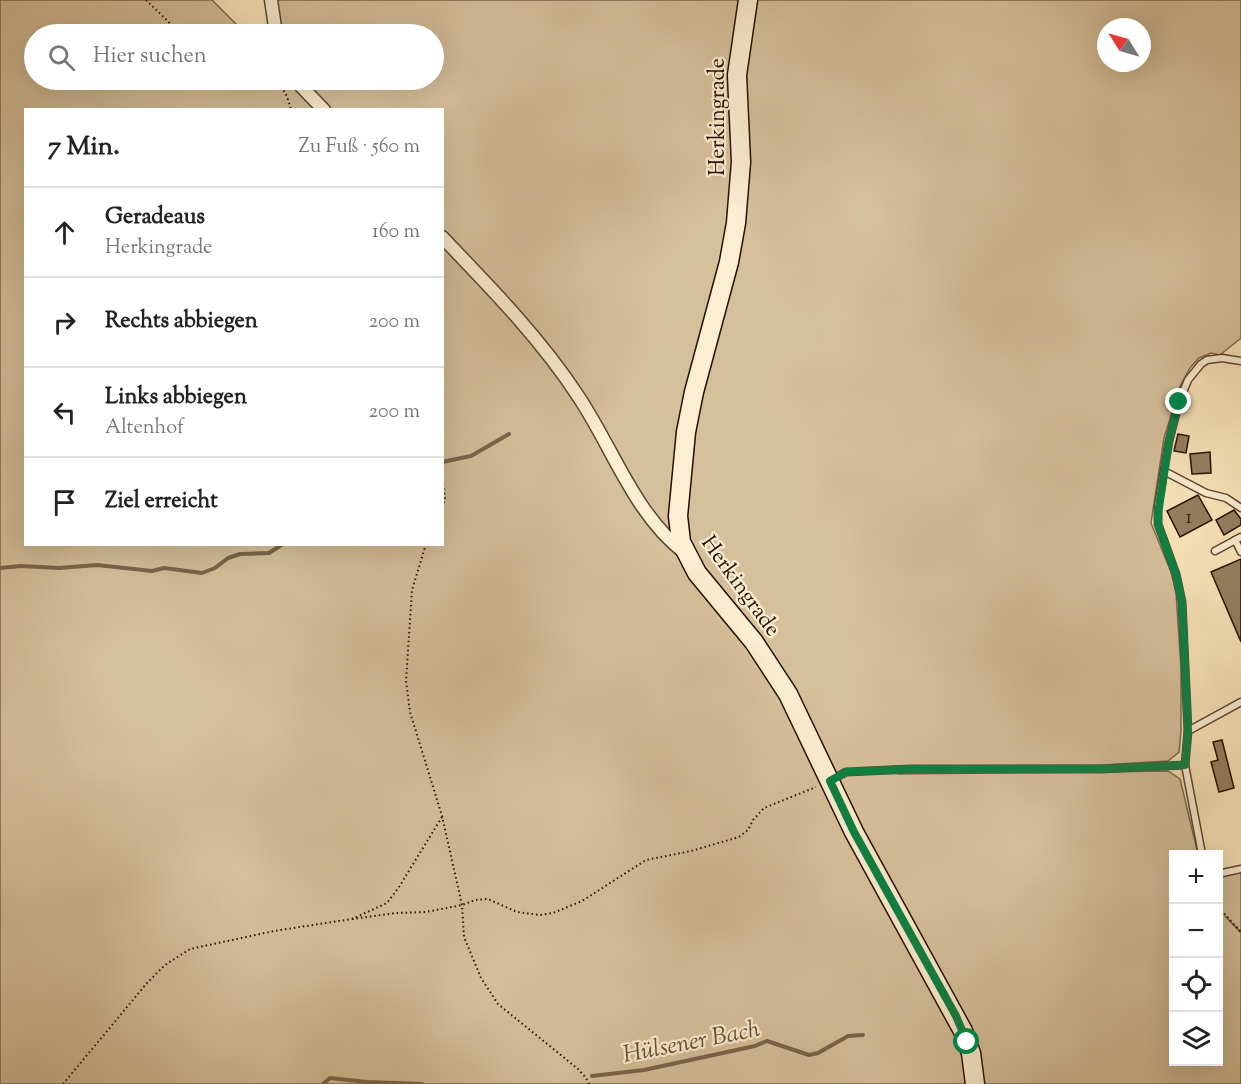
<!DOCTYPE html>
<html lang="de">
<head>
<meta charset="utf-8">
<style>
  body { margin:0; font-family:"Sorts Mill Goudy",serif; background:#f6f6f6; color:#222 }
  .controls { position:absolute; right:18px; bottom:18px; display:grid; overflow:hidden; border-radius:0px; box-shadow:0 6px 24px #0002 }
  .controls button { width:54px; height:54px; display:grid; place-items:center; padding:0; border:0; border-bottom:2px solid #e0e0e0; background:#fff; color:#222; font:30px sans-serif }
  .compass { position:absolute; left:1097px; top:18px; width:54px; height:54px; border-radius:50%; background:#fff; box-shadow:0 6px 24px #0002; rotate:307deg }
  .stop { position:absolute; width:18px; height:18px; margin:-14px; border:4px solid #0b8043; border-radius:50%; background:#fff }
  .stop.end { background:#0b8043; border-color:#fff; box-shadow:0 2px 6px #0008 }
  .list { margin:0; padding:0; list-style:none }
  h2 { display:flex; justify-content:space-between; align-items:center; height:78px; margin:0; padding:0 24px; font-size:26px }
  h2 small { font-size:20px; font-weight:400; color:#767676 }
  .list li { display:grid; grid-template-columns:39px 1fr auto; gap:18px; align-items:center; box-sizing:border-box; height:90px; padding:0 24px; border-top:2px solid #e0e0e0 }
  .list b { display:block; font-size:22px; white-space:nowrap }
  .list p { margin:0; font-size:20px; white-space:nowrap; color:#767676 }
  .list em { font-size:20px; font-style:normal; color:#767676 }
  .icon { flex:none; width:33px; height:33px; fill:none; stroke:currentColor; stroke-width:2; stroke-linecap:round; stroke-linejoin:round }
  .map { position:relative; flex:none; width:1241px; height:1084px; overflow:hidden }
  .search { position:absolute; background:#fff; box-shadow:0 6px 24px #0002; left:24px; top:24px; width:420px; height:66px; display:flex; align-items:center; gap:15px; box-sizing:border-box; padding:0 21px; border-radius:33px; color:#767676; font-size:22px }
  .panel { position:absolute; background:#fff; box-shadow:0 6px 24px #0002; left:24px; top:108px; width:420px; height:438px; border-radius:0px }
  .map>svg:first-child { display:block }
  .green { fill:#d6c09b; stroke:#7f674e; stroke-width:1.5; fill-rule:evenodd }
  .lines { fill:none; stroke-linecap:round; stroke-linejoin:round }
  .stream { stroke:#7b634a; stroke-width:4 }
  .building { fill:#957e61; stroke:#280e00; stroke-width:1.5 }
  .service-casing { stroke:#5c442f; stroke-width:9 }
  .minor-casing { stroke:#5c442f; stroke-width:15 }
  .secondary-casing { stroke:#280e00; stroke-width:21 }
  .path { stroke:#280e00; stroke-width:2; stroke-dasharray:1.5 3; stroke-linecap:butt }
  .service { stroke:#fceed3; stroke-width:6 }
  .minor { stroke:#fceed3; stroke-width:12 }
  .secondary { stroke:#fceed3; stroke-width:18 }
  .route { stroke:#0b8043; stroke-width:8 }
  .labels { text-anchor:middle; stroke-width:4.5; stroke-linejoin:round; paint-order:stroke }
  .number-label { font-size:20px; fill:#432a18 }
  .street-label { font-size:22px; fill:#280e00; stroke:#fceed3 }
  .water-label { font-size:24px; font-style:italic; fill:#674e37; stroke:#fceed3 }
</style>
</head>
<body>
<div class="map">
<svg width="1241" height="1084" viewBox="0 0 1241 1084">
  <rect width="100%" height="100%" fill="#fae5bb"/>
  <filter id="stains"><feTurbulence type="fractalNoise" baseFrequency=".00333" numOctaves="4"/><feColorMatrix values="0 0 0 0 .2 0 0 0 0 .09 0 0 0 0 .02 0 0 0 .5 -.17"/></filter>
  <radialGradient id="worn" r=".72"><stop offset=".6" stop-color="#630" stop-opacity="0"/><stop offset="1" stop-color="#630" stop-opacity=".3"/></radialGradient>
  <!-- green -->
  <path class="green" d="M 0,0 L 212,0 L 246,34 L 34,34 L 34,80 L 289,80 L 321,109 L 26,110 L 26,544 L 442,544 L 442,110 L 326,109 L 297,80 L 434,80 L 434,34 L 278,34 L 273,0 L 746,0 L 720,305 L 741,130 L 751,0 L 1241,0 L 1241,338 L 1220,355 L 1211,353 L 1199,358 L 1190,368 L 1180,386 L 1164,438 L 1151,523 L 1171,572 L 1176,593 L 1181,667 L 1181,731 L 1179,752 L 1168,761 L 1102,765 L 894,766 L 898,774 L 1168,771 L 1180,779 L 1198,854 L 1174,854 L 1174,1062 L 1218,1062 L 1219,877 L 1241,872 L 1241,932 L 1225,916 L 1241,933 L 1241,1084 L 981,1084 L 956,1038 L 963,1059 L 966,1084 L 0,1084 ZM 1106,27 L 1142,27 L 1142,63 L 1106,63 Z"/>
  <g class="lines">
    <!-- stream -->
    <g class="stream">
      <path d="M 442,462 L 471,456 L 509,434"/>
      <path d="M 0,568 L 21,566 L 59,568 L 97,565 L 152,571 L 164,568 L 202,573 L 215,568 L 228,558 L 240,554 L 269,553 L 283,544"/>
      <path d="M 592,1076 L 644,1070 L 755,1046 L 767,1041 L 809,1055 L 818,1053 L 848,1036 L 863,1035"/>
      <path d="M 323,1084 L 330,1078 L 367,1082 L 422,1084"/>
    </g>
  </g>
  <!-- building -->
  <g class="building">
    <path d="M 1178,434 L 1189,436 L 1186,453 L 1174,451 Z"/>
    <path d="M 1210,452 L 1211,473 L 1192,474 L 1190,454 Z"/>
    <path d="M 1198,495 L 1212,520 L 1180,537 L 1167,511 Z"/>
    <path d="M 1234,510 L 1241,519 L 1241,525 L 1224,535 L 1216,520 Z"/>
    <path d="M 1241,559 L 1241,642 L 1211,572 Z"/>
    <path d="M 1222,740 L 1234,788 L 1219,792 L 1211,762 L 1218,760 L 1213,742 Z"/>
  </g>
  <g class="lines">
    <defs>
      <g id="service">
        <path d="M 1164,471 L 1206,493 L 1226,498 L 1241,508"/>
        <path d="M 1235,540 L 1241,552"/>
        <path d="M 1215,551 L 1241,537"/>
        <path d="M 1188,731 L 1241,702"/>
        <path d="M 831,780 L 846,772 L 912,769 L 1101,769 L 1185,765"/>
        <path d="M 1202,854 L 1185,765 L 1188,731 L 1182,602 L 1176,574 L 1158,524 L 1158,506 L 1169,441 L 1179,402 L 1188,380 L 1201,364 L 1207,360 L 1222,358 L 1241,361"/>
        <path d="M 1218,874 L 1241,869"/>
      </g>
      <g id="minor">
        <path d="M 271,0 L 276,34"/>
        <path d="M 295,80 L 324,110"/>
        <path d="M 442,237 C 490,287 540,338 578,396 C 613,448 634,514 685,553"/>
      </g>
      <path id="secondary" d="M 748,0 L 737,75 L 741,162 L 736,223 L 729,262 L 694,392 L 686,432 L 678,516 L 681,542 L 697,573 L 754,642 L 788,694 L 854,832 L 963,1031 L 971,1053 L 975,1084"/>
    </defs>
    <!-- service casing -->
    <use href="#service" class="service-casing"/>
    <!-- minor casing -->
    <use href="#minor" class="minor-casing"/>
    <!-- secondary casing -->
    <use href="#secondary" class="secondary-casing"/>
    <!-- path -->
    <g class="path">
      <path d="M 146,0 L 181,34"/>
      <path d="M 269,80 C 284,87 287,94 291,110"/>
      <path d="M 442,475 L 445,498 L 442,508"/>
      <path d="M 426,544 L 412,590 L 406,681 L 410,712 L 442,816 L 462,905 L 464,937 L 481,978 L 498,1004 L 578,1069 L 586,1078 L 589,1084"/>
      <path d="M 1218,907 L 1241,932"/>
      <path d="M 352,919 L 396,913 L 426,912 L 462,905 L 475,900 L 488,899 L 517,912 L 540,915 L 553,913 L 582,901 L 646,860 L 691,851 L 739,837 L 748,830 L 753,820 L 764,808 L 816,787"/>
      <path d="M 63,1084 L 147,983 L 165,965 L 190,949 L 274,931 L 352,919 L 387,903 L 399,887 L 442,817"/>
    </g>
    <!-- service -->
    <use href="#service" class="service"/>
    <!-- minor -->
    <use href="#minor" class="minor"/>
    <!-- secondary -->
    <use href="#secondary" class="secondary"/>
  </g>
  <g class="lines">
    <!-- route -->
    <path class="route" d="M 967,1042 L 956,1016 L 854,832 L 830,781 L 846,772 L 912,769 L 1101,769 L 1185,765 L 1188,731 L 1182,602 L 1176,574 L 1158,524 L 1158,514 L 1169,441 L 1179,402"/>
  </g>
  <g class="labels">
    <!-- number labels -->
    <g class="number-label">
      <text x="1189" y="523">1</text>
    </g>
    <!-- street labels -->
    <g class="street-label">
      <text transform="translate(716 117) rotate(-90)" y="8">Herkingrade</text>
      <text transform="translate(742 585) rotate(54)" y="8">Herkingrade</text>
    </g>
    <!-- water labels -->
    <g class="water-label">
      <text transform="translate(691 1041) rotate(-11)" y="8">Hülsener Bach</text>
    </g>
  </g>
  <rect width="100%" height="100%" filter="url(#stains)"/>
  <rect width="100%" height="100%" fill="url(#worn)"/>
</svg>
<div class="controls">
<button>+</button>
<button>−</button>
<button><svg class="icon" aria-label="locate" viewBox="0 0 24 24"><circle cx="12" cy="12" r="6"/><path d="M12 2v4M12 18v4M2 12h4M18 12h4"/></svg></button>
<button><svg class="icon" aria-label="layers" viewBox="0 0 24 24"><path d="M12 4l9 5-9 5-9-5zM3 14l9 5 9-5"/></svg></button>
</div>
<svg class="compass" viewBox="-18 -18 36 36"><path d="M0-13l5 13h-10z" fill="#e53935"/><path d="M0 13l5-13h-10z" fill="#767676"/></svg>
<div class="stop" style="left:967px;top:1042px"></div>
<div class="stop end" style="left:1179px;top:402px"></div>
<div class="search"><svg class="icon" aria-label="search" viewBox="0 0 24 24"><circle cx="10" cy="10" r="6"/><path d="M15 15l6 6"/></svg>Hier suchen</div>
<section class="panel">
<h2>7 Min.<small>Zu Fuß · 560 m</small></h2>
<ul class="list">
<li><svg class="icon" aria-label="ahead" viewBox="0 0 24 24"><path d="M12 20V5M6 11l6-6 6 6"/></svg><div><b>Geradeaus</b><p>Herkingrade</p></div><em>160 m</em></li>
<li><svg class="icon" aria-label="right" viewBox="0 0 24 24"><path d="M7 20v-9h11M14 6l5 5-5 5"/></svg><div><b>Rechts abbiegen</b></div><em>200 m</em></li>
<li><svg class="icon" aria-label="left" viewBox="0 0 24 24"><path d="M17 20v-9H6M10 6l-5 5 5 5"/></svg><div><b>Links abbiegen</b><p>Altenhof</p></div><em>200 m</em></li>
<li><svg class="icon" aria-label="arrive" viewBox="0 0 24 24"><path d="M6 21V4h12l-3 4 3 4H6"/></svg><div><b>Ziel erreicht</b></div></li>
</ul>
</section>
</div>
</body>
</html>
